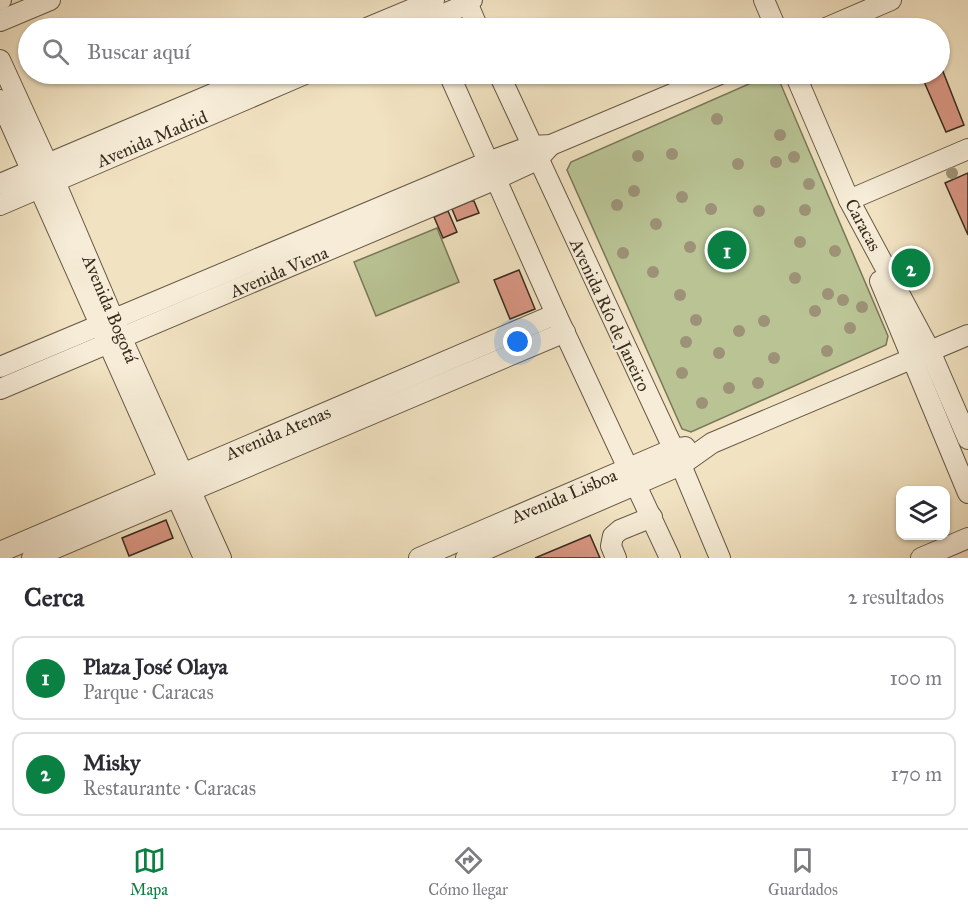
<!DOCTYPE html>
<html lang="es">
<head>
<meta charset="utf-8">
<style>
  body { margin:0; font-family:"IM FELL Great Primer",serif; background:#f7f7f7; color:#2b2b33 }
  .controls { position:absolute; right:18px; bottom:18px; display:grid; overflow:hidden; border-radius:12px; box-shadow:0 2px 4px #0004 }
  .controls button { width:54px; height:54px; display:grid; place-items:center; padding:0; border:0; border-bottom:2px solid #e1e1e2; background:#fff; color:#2b2b33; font:30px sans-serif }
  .you { position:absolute; left:518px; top:342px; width:21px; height:21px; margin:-15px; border:4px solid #fff; border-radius:50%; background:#1a73e8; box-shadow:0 0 0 9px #1a73e833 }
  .badge { display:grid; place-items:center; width:39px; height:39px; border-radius:50%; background:#0b8043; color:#fff; font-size:20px; font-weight:700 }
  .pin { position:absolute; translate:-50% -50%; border:3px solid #fff; box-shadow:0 2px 6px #0006 }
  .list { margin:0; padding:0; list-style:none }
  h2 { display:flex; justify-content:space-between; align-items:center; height:78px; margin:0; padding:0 24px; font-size:26px }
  h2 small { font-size:20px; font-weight:400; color:#7c7c81 }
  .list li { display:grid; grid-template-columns:39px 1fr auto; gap:18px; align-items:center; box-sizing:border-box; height:84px; margin:0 12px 12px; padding:0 12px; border:2px solid #e1e1e2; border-radius:12px }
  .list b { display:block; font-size:22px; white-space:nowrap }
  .list p { margin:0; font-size:20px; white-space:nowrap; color:#7c7c81 }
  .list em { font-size:20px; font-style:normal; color:#7c7c81 }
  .icon { flex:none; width:33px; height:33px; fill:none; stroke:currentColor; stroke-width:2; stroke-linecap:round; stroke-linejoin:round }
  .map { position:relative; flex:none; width:968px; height:558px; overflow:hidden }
  .search { position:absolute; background:#fff; box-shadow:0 2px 4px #0004; left:18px; right:18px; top:18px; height:66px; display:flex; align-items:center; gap:15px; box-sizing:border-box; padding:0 21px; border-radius:33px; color:#7c7c81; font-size:22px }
  .sheet { height:270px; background:#fff }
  nav { display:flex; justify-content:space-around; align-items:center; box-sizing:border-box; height:84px; border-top:2px solid #e1e1e2; background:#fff; font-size:16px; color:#7c7c81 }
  nav a { display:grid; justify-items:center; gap:3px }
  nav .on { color:#0b8043 }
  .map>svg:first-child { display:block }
  .green { fill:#b9c394; stroke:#787758; stroke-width:1.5 }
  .building { fill:#da9784; stroke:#372b1d; stroke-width:1.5 }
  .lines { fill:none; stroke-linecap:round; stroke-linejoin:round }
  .minor-casing { stroke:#665946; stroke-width:22 }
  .minor { stroke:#f6ecd7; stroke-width:20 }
  .tree { fill:#9d9277 }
  .labels { text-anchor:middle; stroke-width:4.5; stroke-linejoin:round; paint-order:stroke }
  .street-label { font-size:18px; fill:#372b1d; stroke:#f6ecd7 }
</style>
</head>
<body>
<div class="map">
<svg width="968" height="558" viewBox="0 0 968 558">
  <rect width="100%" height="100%" fill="#f1e2c1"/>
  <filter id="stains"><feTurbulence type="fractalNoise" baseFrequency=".00333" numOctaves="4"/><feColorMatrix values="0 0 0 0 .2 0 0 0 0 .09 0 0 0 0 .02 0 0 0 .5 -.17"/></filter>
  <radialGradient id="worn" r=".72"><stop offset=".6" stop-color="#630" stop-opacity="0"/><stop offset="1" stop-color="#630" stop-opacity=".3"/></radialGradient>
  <!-- green -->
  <g class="green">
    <path d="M 767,76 L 779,80 L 888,336 L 886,345 L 691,432 L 682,429 L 567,170 L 571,162 Z"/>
    <path d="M 437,228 L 459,282 L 376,316 L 354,262 Z"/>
  </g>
  <!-- building -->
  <g class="building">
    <path d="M 942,69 L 964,125 L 946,132 L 922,77 L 931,74 L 940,74 L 940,70 Z"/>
    <path d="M 968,173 L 968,235 L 945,183 Z"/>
    <path d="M 471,201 L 474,201 L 479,213 L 457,221 L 452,209 Z"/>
    <path d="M 448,211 L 457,232 L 443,238 L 434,217 Z"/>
    <path d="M 519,270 L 535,309 L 510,319 L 494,280 Z"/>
    <path d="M 166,520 L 173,538 L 129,556 L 122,538 Z"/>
    <path d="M 590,535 L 600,558 L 535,558 Z"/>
  </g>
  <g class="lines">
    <defs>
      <g id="minor">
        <path d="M 0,0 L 1,0"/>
        <path d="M 466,0 L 478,28"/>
        <path d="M 764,0 L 776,28"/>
        <path d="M 0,21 L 50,0"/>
        <path d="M 367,28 L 434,0"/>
        <path d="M 410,28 L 468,4 L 472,0"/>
        <path d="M 826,28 L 891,0"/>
        <path d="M 0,60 L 47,163 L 122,339 L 221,558"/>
        <path d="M 449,74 L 556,314 L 670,558"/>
        <path d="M 499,74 L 681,465 L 720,558"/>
        <path d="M 795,74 L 849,200 L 930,351 L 968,439"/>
        <path d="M 0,100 L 204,558"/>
        <path d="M 0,184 L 260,74"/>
        <path d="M 849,200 L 968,149"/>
        <path d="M 0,205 L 305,74"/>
        <path d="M 880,281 L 968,493"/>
        <path d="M 0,367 L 488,162 L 531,146 L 551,145 L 720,74"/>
        <path d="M 0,389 L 496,179 L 537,160 L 551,145"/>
        <path d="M 0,552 L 556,314"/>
        <path d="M 32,558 L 565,332"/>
        <path d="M 419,558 L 673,449 L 685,447"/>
        <path d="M 466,558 L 681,465 L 712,443 L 968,335"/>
        <path d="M 616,558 L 611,546 L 613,536 L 620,530 L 652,517"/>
        <path d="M 921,558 L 968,538"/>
      </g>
    </defs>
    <!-- minor casing -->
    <use href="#minor" class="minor-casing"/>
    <!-- minor -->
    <use href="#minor" class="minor"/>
  </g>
  <!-- trees -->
  <g class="tree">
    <circle cx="717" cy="119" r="6"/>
    <circle cx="780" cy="135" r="6"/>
    <circle cx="672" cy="154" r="6"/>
    <circle cx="638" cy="156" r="6"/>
    <circle cx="794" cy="157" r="6"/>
    <circle cx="776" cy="162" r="6"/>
    <circle cx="738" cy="164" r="6"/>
    <circle cx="952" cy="173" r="6"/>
    <circle cx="809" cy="184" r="6"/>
    <circle cx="634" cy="191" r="6"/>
    <circle cx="682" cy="197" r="6"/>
    <circle cx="617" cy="205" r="6"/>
    <circle cx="711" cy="209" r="6"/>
    <circle cx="805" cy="210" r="6"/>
    <circle cx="759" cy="211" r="6"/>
    <circle cx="656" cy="224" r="6"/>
    <circle cx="800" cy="242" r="6"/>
    <circle cx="690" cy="247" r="6"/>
    <circle cx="835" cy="251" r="6"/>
    <circle cx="623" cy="253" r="6"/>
    <circle cx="653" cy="272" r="6"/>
    <circle cx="795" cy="278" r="6"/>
    <circle cx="828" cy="294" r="6"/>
    <circle cx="680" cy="295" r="6"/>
    <circle cx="843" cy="300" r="6"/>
    <circle cx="862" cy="307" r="6"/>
    <circle cx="815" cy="311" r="6"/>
    <circle cx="696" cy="320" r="6"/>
    <circle cx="764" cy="321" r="6"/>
    <circle cx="850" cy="328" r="6"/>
    <circle cx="739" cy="331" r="6"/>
    <circle cx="686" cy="342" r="6"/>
    <circle cx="827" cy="351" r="6"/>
    <circle cx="719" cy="353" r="6"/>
    <circle cx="774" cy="358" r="6"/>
    <circle cx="682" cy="373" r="6"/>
    <circle cx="758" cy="383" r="6"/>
    <circle cx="729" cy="388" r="6"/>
    <circle cx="702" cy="403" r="6"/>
  </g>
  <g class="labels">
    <!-- street labels -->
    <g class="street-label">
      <text transform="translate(152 139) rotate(-23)" y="6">Avenida Madrid</text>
      <text transform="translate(863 225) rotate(62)" y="6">Caracas</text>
      <text transform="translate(279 272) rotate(-23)" y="6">Avenida Viena</text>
      <text transform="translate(110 309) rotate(67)" y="6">Avenida Bogotá</text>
      <text transform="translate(610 315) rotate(65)" y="6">Avenida Río de Janeiro</text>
      <text transform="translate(278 433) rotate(-23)" y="6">Avenida Atenas</text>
      <text transform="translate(564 496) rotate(-23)" y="6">Avenida Lisboa</text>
    </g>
  </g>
  <rect width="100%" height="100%" filter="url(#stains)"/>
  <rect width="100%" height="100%" fill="url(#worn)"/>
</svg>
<div class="controls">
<button><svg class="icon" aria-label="layers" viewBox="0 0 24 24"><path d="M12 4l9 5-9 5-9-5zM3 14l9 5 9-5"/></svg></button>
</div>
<div class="you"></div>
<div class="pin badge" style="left:727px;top:250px">1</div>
<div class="pin badge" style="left:911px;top:268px">2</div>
<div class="search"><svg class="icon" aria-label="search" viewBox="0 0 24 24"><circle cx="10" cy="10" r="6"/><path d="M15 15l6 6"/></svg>Buscar aquí</div>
</div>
<section class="sheet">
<h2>Cerca<small>2 resultados</small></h2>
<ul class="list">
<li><span class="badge">1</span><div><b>Plaza José Olaya</b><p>Parque · Caracas</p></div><em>100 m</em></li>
<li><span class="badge">2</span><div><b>Misky</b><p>Restaurante · Caracas</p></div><em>170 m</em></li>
</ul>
</section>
<nav>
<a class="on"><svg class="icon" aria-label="map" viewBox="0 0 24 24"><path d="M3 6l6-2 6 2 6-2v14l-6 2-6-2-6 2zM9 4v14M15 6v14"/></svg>Mapa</a>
<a><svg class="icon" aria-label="directions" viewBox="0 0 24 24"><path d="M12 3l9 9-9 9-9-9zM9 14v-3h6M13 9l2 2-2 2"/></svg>Cómo llegar</a>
<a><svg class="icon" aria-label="saved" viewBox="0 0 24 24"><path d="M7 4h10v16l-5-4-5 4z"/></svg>Guardados</a>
</nav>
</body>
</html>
